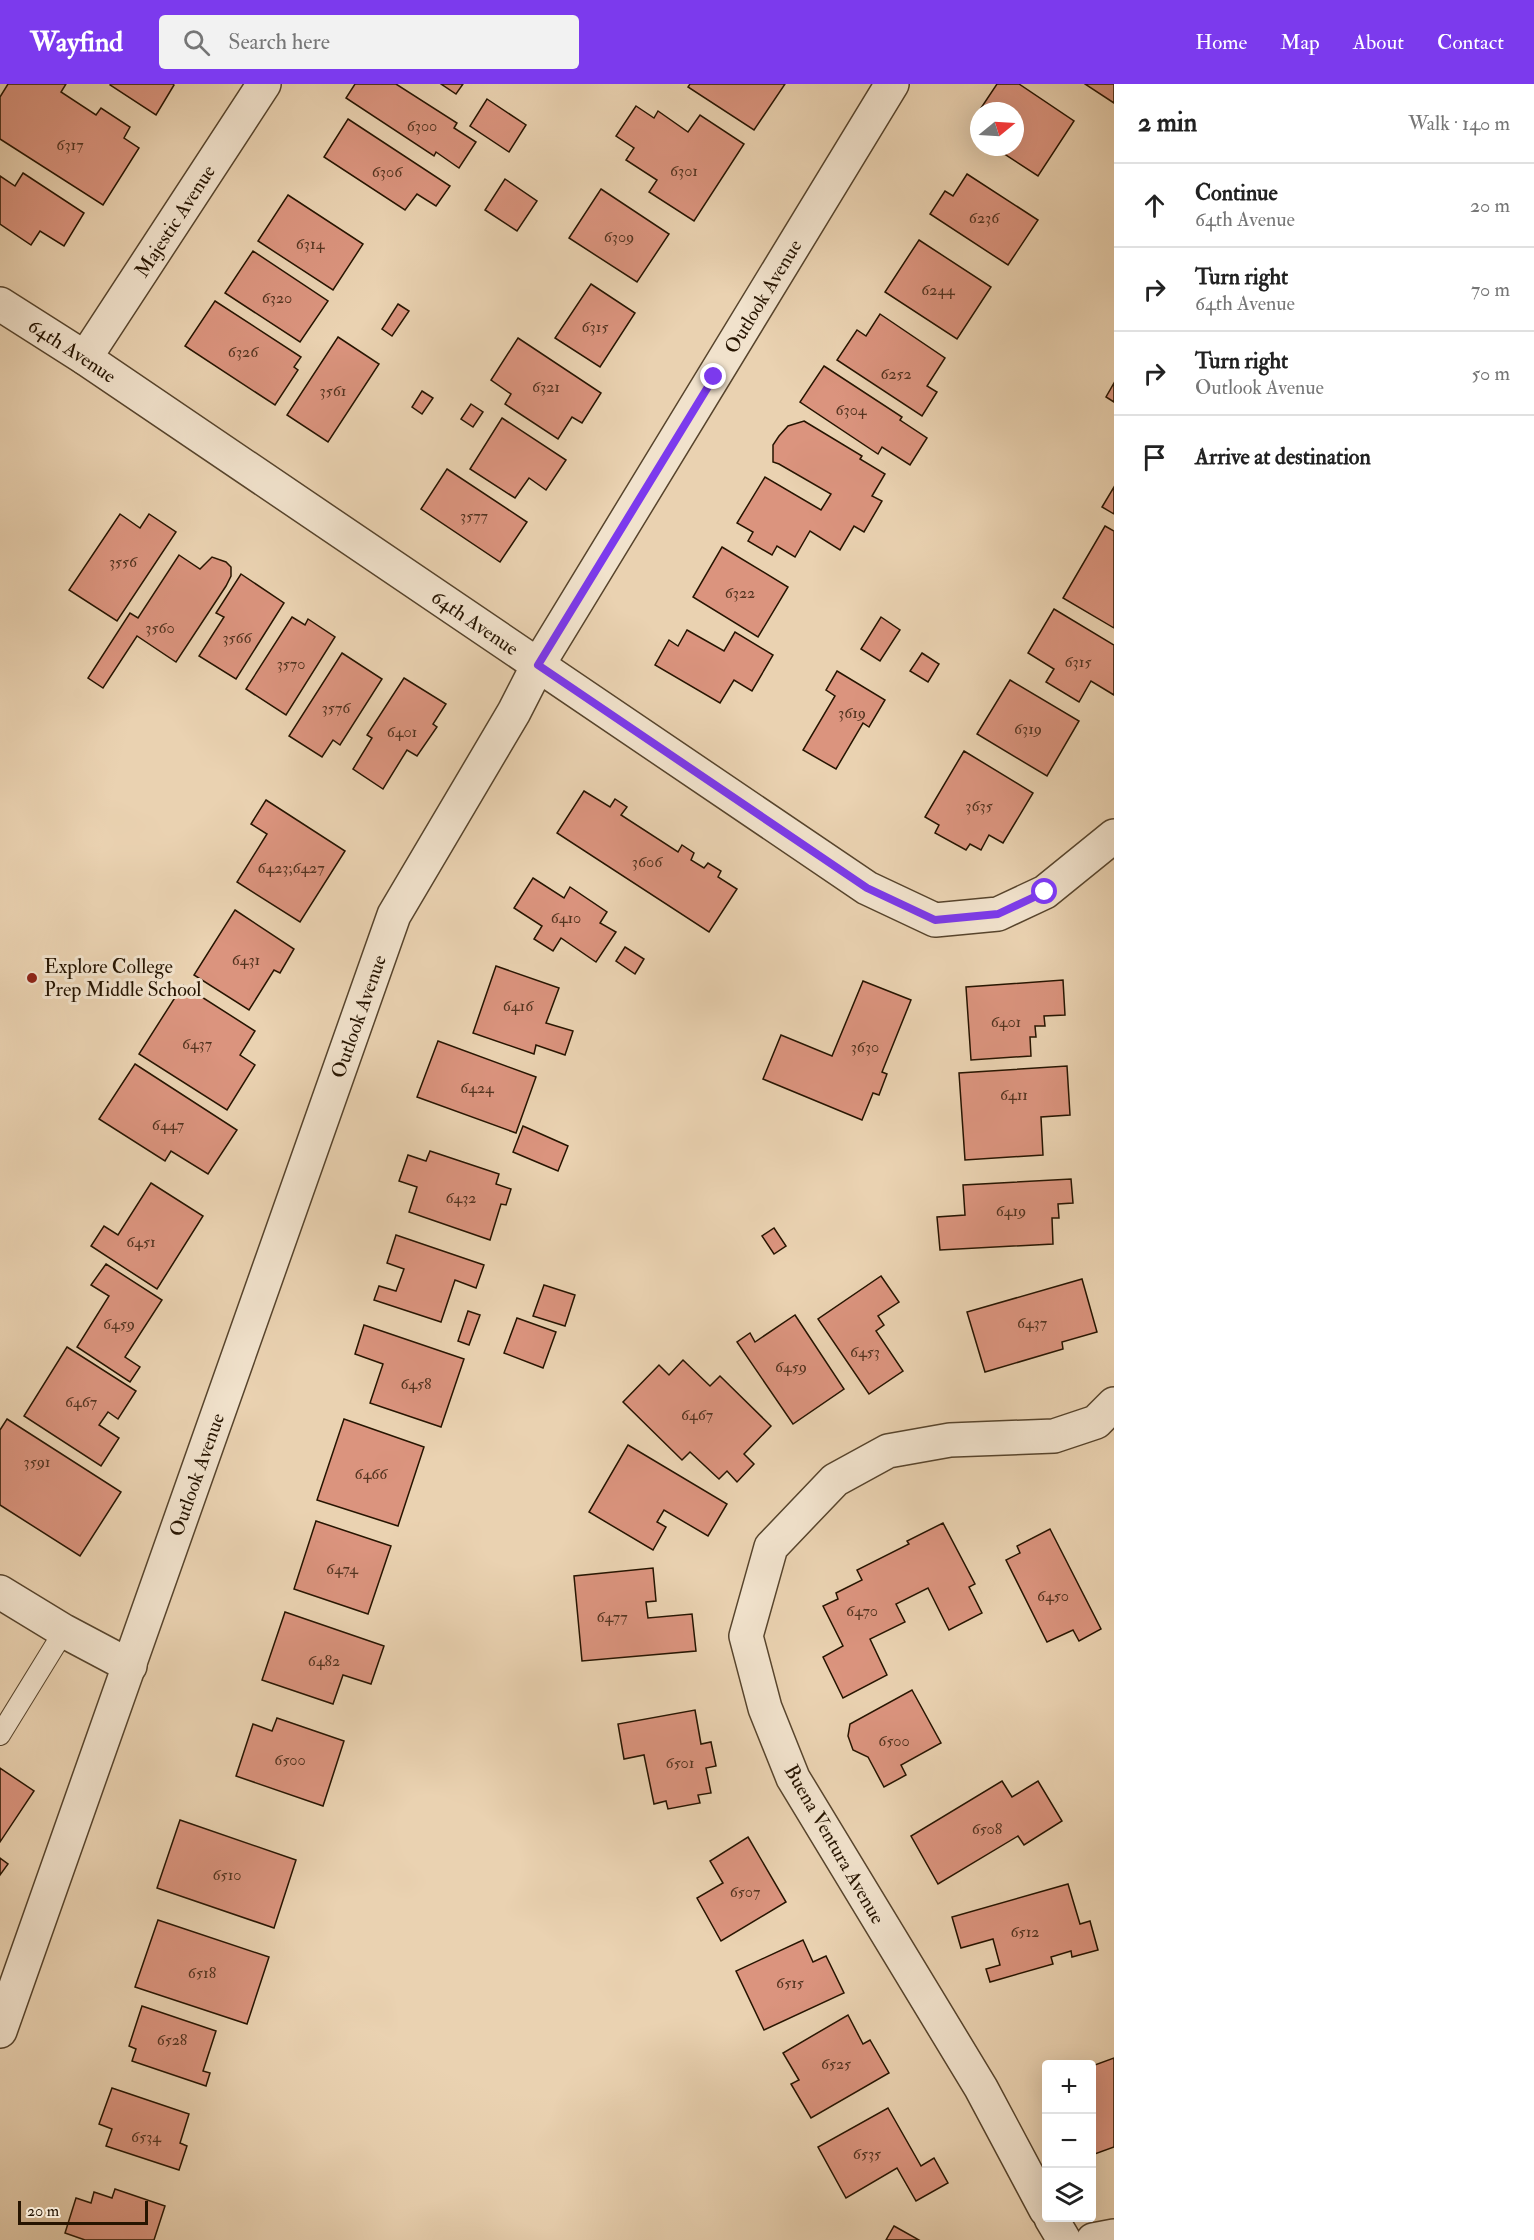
<!DOCTYPE html>
<html lang="en">
<head>
<meta charset="utf-8">
<style>
  body { margin:0; font-family:"IM FELL Double Pica",serif; background:#f2f2f2; color:#222 }
  .controls { position:absolute; right:18px; bottom:18px; display:grid; overflow:hidden; border-radius:6px; box-shadow:0 6px 24px #0002 }
  .controls button { width:54px; height:54px; display:grid; place-items:center; padding:0; border:0; border-bottom:2px solid #e0e0e0; background:#fff; color:#222; font:30px sans-serif }
  .compass { position:absolute; left:970px; top:18px; width:54px; height:54px; border-radius:50%; background:#fff; box-shadow:0 6px 24px #0002; rotate:72deg }
  .scale { position:absolute; left:18px; bottom:15px; width:130px; box-sizing:border-box; padding-left:6px; border:3px solid #261400; border-top:0; font-size:16px; line-height:21px; white-space:nowrap; color:#261400; -webkit-text-stroke:4px #f1e2cc; paint-order:stroke }
  .stop { position:absolute; width:18px; height:18px; margin:-14px; border:4px solid #7c3aed; border-radius:50%; background:#fff }
  .stop.end { background:#7c3aed; border-color:#fff; box-shadow:0 2px 6px #0008 }
  .list { margin:0; padding:0; list-style:none }
  h2 { display:flex; justify-content:space-between; align-items:center; height:78px; margin:0; padding:0 24px; font-size:26px }
  h2 small { font-size:20px; font-weight:400; color:#767676 }
  .list li { display:grid; grid-template-columns:39px 1fr auto; gap:18px; align-items:center; box-sizing:border-box; height:84px; padding:0 24px; border-top:2px solid #e0e0e0 }
  .list b { display:block; font-size:22px; white-space:nowrap }
  .list p { margin:0; font-size:20px; white-space:nowrap; color:#767676 }
  .list em { font-size:20px; font-style:normal; color:#767676 }
  .icon { flex:none; width:33px; height:33px; fill:none; stroke:currentColor; stroke-width:2; stroke-linecap:round; stroke-linejoin:round }
  .map { position:relative; flex:none; width:1114px; height:2156px; overflow:hidden }
  header { display:flex; align-items:center; gap:36px; box-sizing:border-box; height:84px; padding:0 30px; background:#7c3aed; color:#fff }
  header strong { font-size:28px }
  nav { display:flex; gap:33px; margin-inline-start:auto; font-size:21px }
  .search { width:420px; height:54px; background:#f2f2f2; display:flex; align-items:center; gap:15px; box-sizing:border-box; padding:0 21px; border-radius:6px; color:#767676; font-size:22px }
  main { display:flex }
  aside { flex:1; background:#fff }
  .map>svg:first-child { display:block }
  .building { fill:#db947e; stroke:#261400; stroke-width:1.5 }
  .lines { fill:none; stroke-linecap:round; stroke-linejoin:round }
  .service-casing { stroke:#57442c; stroke-width:22 }
  .minor-casing { stroke:#57442c; stroke-width:36 }
  .service { stroke:#f1e2cc; stroke-width:20 }
  .minor { stroke:#f1e2cc; stroke-width:33 }
  .route { stroke:#7c3aed; stroke-width:8 }
  .poi-dot { fill:#8f2418; stroke:#f1e2cc; stroke-width:2 }
  .labels { text-anchor:middle; stroke-width:6; stroke-linejoin:round; paint-order:stroke }
  .number-label { font-size:16px; fill:#533420 }
  .street-label { font-size:20px; fill:#261400; stroke:#f1e2cc }
  .poi-label { font-size:20px; fill:#261400; stroke:#f1e2cc; text-anchor:start }
</style>
</head>
<body>
<header>
<strong>Wayfind</strong>
<div class="search"><svg class="icon" aria-label="search" viewBox="0 0 24 24"><circle cx="10" cy="10" r="6"/><path d="M15 15l6 6"/></svg>Search here</div>
<nav><a>Home</a><a>Map</a><a>About</a><a>Contact</a></nav>
</header>
<main>
<div class="map">
<svg width="1114" height="2156" viewBox="0 0 1114 2156">
  <rect width="100%" height="100%" fill="#ead2b1"/>
  <filter id="stains"><feTurbulence type="fractalNoise" baseFrequency=".00333" numOctaves="4"/><feColorMatrix values="0 0 0 0 .2 0 0 0 0 .09 0 0 0 0 .02 0 0 0 .5 -.17"/></filter>
  <radialGradient id="worn" r=".72"><stop offset=".6" stop-color="#630" stop-opacity="0"/><stop offset="1" stop-color="#630" stop-opacity=".3"/></radialGradient>
  <!-- building -->
  <g class="building">
    <path d="M 8,0 L 66,0 L 61,8 L 96,31 L 101,24 L 130,43 L 124,54 L 139,64 L 103,121 L 0,55 L 0,13 Z"/>
    <path d="M 111,0 L 173,0 L 174,1 L 156,31 L 110,1 Z"/>
    <path d="M 355,0 L 396,0 L 457,39 L 454,44 L 476,58 L 459,84 L 436,68 L 434,72 L 346,14 Z"/>
    <path d="M 441,0 L 463,0 L 456,10 Z"/>
    <path d="M 690,0 L 785,0 L 754,46 L 688,3 Z"/>
    <path d="M 997,0 L 1019,0 L 1074,37 L 1038,92 L 995,64 L 1015,63 L 1015,27 L 979,27 Z"/>
    <path d="M 1085,0 L 1114,0 L 1114,19 Z"/>
    <path d="M 487,15 L 526,41 L 509,68 L 470,42 Z"/>
    <path d="M 636,22 L 654,34 L 658,27 L 688,48 L 700,31 L 744,60 L 694,137 L 649,108 L 657,96 L 626,76 L 634,64 L 616,52 Z"/>
    <path d="M 348,35 L 450,102 L 436,122 L 417,110 L 405,126 L 324,73 Z"/>
    <path d="M 23,89 L 84,129 L 64,162 L 40,147 L 31,161 L 0,140 L 0,92 L 15,102 Z"/>
    <path d="M 967,90 L 1038,136 L 1008,181 L 930,130 L 945,107 L 953,112 Z"/>
    <path d="M 505,95 L 537,117 L 517,147 L 485,126 Z"/>
    <path d="M 601,105 L 669,150 L 637,198 L 569,154 Z"/>
    <path d="M 288,111 L 363,160 L 333,206 L 258,157 Z"/>
    <path d="M 919,156 L 991,203 L 957,255 L 885,208 Z"/>
    <path d="M 253,167 L 328,217 L 300,258 L 225,209 Z"/>
    <path d="M 591,200 L 635,229 L 600,283 L 555,254 Z"/>
    <path d="M 215,217 L 301,273 L 294,283 L 298,286 L 275,321 L 185,262 Z"/>
    <path d="M 398,220 L 409,227 L 392,252 L 382,245 Z"/>
    <path d="M 880,230 L 945,274 L 927,302 L 937,308 L 922,332 L 837,276 L 857,246 L 866,252 Z"/>
    <path d="M 338,253 L 379,280 L 328,358 L 287,331 Z"/>
    <path d="M 518,254 L 601,309 L 582,339 L 572,333 L 558,355 L 505,320 L 511,310 L 491,296 Z"/>
    <path d="M 824,282 L 902,333 L 900,336 L 927,354 L 910,381 L 882,363 L 878,370 L 800,318 Z"/>
    <path d="M 1114,299 L 1114,318 L 1106,313 Z"/>
    <path d="M 422,307 L 433,314 L 422,330 L 412,323 Z"/>
    <path d="M 471,320 L 483,328 L 473,343 L 461,335 Z"/>
    <path d="M 502,334 L 566,376 L 546,406 L 529,394 L 515,414 L 470,385 Z"/>
    <path d="M 804,337 L 862,372 L 860,375 L 885,390 L 872,412 L 882,417 L 864,448 L 854,442 L 840,466 L 810,447 L 795,473 L 777,462 L 772,471 L 748,457 L 753,448 L 737,439 L 765,393 L 821,426 L 831,410 L 779,380 L 773,378 L 773,361 L 779,352 L 788,342 Z"/>
    <path d="M 447,385 L 527,438 L 500,478 L 421,425 Z"/>
    <path d="M 1114,403 L 1114,430 L 1102,423 Z"/>
    <path d="M 120,430 L 140,444 L 149,430 L 176,448 L 117,537 L 69,506 Z"/>
    <path d="M 1105,442 L 1114,447 L 1114,544 L 1063,514 Z"/>
    <path d="M 722,463 L 788,503 L 758,553 L 693,513 Z"/>
    <path d="M 179,471 L 200,485 L 212,473 L 226,478 L 231,483 L 231,492 L 226,502 L 176,578 L 137,552 L 103,604 L 88,594 L 130,529 L 138,534 Z"/>
    <path d="M 241,490 L 284,519 L 236,595 L 199,572 L 224,533 L 216,529 Z"/>
    <path d="M 1054,525 L 1114,561 L 1114,611 L 1091,597 L 1079,618 L 1046,598 L 1054,585 L 1028,569 Z"/>
    <path d="M 292,533 L 305,541 L 308,535 L 335,553 L 286,631 L 246,605 Z"/>
    <path d="M 881,533 L 900,546 L 880,577 L 861,565 Z"/>
    <path d="M 687,546 L 724,567 L 735,548 L 773,571 L 752,607 L 734,596 L 720,619 L 655,581 L 669,556 L 678,562 Z"/>
    <path d="M 342,569 L 382,595 L 340,661 L 333,656 L 322,673 L 289,652 Z"/>
    <path d="M 922,569 L 939,580 L 928,598 L 910,587 Z"/>
    <path d="M 837,587 L 885,616 L 869,643 L 863,639 L 836,685 L 803,666 L 835,612 L 826,606 Z"/>
    <path d="M 404,594 L 446,620 L 433,640 L 437,643 L 417,672 L 407,666 L 383,705 L 353,685 L 372,654 L 367,651 Z"/>
    <path d="M 1010,596 L 1079,637 L 1047,692 L 977,650 Z"/>
    <path d="M 964,667 L 1033,709 L 1003,759 L 989,751 L 981,766 L 970,760 L 966,766 L 935,749 L 939,741 L 925,733 Z"/>
    <path d="M 584,707 L 610,723 L 615,715 L 627,723 L 621,731 L 678,768 L 682,761 L 694,769 L 691,776 L 704,784 L 708,779 L 721,787 L 718,793 L 737,805 L 709,848 L 557,749 Z"/>
    <path d="M 266,716 L 345,767 L 300,838 L 237,798 L 267,750 L 251,740 Z"/>
    <path d="M 533,794 L 564,814 L 570,803 L 607,828 L 600,839 L 616,848 L 596,878 L 561,854 L 553,867 L 534,855 L 542,842 L 514,824 Z"/>
    <path d="M 235,826 L 294,865 L 280,889 L 274,886 L 249,926 L 194,891 Z"/>
    <path d="M 625,863 L 644,875 L 635,890 L 616,877 Z"/>
    <path d="M 496,882 L 559,904 L 546,939 L 573,947 L 565,971 L 536,961 L 534,970 L 473,949 Z"/>
    <path d="M 1063,896 L 1065,931 L 1044,932 L 1045,942 L 1035,942 L 1036,953 L 1030,953 L 1031,972 L 971,976 L 966,903 Z"/>
    <path d="M 863,897 L 911,916 L 882,988 L 887,990 L 879,1011 L 873,1009 L 862,1036 L 763,995 L 781,951 L 832,972 Z"/>
    <path d="M 183,901 L 255,947 L 240,971 L 255,981 L 227,1026 L 139,970 Z"/>
    <path d="M 438,957 L 536,993 L 516,1049 L 417,1013 Z"/>
    <path d="M 135,980 L 237,1046 L 208,1090 L 171,1067 L 165,1077 L 99,1035 Z"/>
    <path d="M 1067,982 L 1070,1031 L 1041,1033 L 1043,1071 L 965,1076 L 959,989 Z"/>
    <path d="M 523,1042 L 568,1062 L 558,1087 L 513,1068 Z"/>
    <path d="M 430,1067 L 499,1090 L 496,1100 L 511,1105 L 506,1121 L 501,1120 L 490,1156 L 409,1128 L 417,1103 L 399,1097 L 408,1071 L 426,1077 Z"/>
    <path d="M 1071,1095 L 1073,1119 L 1058,1120 L 1059,1134 L 1052,1134 L 1053,1160 L 940,1166 L 937,1133 L 965,1131 L 963,1101 Z"/>
    <path d="M 151,1099 L 203,1132 L 157,1205 L 91,1162 L 104,1142 L 118,1151 Z"/>
    <path d="M 774,1144 L 786,1162 L 774,1170 L 762,1152 Z"/>
    <path d="M 396,1151 L 484,1181 L 476,1204 L 455,1196 L 441,1238 L 374,1216 L 379,1202 L 396,1207 L 404,1185 L 387,1179 Z"/>
    <path d="M 106,1180 L 162,1216 L 125,1273 L 140,1283 L 130,1298 L 77,1263 L 109,1212 L 91,1201 Z"/>
    <path d="M 881,1192 L 899,1218 L 878,1232 L 884,1241 L 876,1247 L 903,1287 L 869,1310 L 818,1235 Z"/>
    <path d="M 1082,1195 L 1097,1248 L 1062,1258 L 1063,1265 L 985,1288 L 967,1228 Z"/>
    <path d="M 544,1201 L 575,1211 L 565,1242 L 533,1232 Z"/>
    <path d="M 468,1227 L 480,1231 L 469,1261 L 458,1257 Z"/>
    <path d="M 795,1231 L 844,1305 L 793,1340 L 737,1258 L 750,1249 L 755,1258 Z"/>
    <path d="M 517,1234 L 556,1248 L 543,1284 L 504,1269 Z"/>
    <path d="M 364,1241 L 464,1275 L 441,1343 L 370,1319 L 383,1280 L 355,1270 Z"/>
    <path d="M 67,1263 L 136,1307 L 118,1335 L 108,1328 L 99,1341 L 119,1354 L 101,1382 L 24,1332 Z"/>
    <path d="M 683,1276 L 710,1302 L 720,1292 L 771,1342 L 744,1370 L 754,1380 L 737,1398 L 727,1387 L 719,1395 L 690,1368 L 682,1376 L 623,1318 L 659,1281 L 669,1291 Z"/>
    <path d="M 7,1335 L 121,1408 L 80,1472 L 0,1421 L 0,1346 Z"/>
    <path d="M 344,1335 L 424,1363 L 398,1442 L 317,1416 Z"/>
    <path d="M 628,1361 L 727,1420 L 708,1452 L 664,1426 L 657,1438 L 666,1443 L 653,1466 L 589,1428 Z"/>
    <path d="M 316,1437 L 391,1462 L 368,1530 L 294,1505 Z"/>
    <path d="M 943,1439 L 975,1500 L 969,1503 L 982,1529 L 949,1546 L 928,1504 L 896,1520 L 905,1538 L 870,1555 L 887,1591 L 843,1614 L 823,1573 L 843,1562 L 823,1522 L 838,1515 L 836,1509 L 862,1496 L 857,1486 L 909,1460 L 907,1457 Z"/>
    <path d="M 1050,1445 L 1101,1545 L 1079,1557 L 1073,1546 L 1047,1558 L 1006,1476 L 1020,1469 L 1017,1462 Z"/>
    <path d="M 653,1484 L 656,1517 L 646,1518 L 648,1534 L 692,1530 L 696,1567 L 582,1577 L 574,1492 Z"/>
    <path d="M 285,1528 L 384,1562 L 371,1600 L 343,1591 L 333,1620 L 262,1596 Z"/>
    <path d="M 912,1606 L 941,1659 L 901,1681 L 906,1691 L 884,1703 L 868,1673 L 853,1666 L 848,1652 L 850,1640 Z"/>
    <path d="M 695,1626 L 701,1660 L 711,1658 L 716,1682 L 706,1684 L 711,1709 L 698,1711 L 700,1719 L 668,1725 L 666,1717 L 654,1720 L 644,1671 L 624,1675 L 618,1640 Z"/>
    <path d="M 277,1634 L 344,1657 L 323,1722 L 236,1692 L 253,1640 L 272,1647 Z"/>
    <path d="M 0,1684 L 34,1707 L 0,1758 Z"/>
    <path d="M 1002,1697 L 1012,1713 L 1038,1697 L 1062,1737 L 1024,1761 L 1018,1752 L 938,1800 L 911,1752 Z"/>
    <path d="M 180,1736 L 296,1776 L 274,1844 L 157,1804 Z"/>
    <path d="M 748,1753 L 786,1818 L 721,1857 L 697,1814 L 723,1799 L 710,1777 Z"/>
    <path d="M 0,1774 L 8,1780 L 0,1791 Z"/>
    <path d="M 1068,1800 L 1080,1840 L 1090,1837 L 1098,1866 L 1072,1873 L 1071,1867 L 1051,1873 L 1053,1880 L 990,1898 L 986,1885 L 1000,1881 L 993,1855 L 961,1864 L 952,1833 Z"/>
    <path d="M 158,1836 L 269,1873 L 247,1940 L 135,1903 Z"/>
    <path d="M 803,1856 L 813,1878 L 826,1872 L 844,1909 L 764,1946 L 736,1887 Z"/>
    <path d="M 142,1922 L 216,1947 L 203,1987 L 210,1989 L 206,2002 L 132,1977 L 136,1965 L 129,1962 Z"/>
    <path d="M 848,1931 L 863,1960 L 870,1956 L 889,1989 L 811,2034 L 791,2000 L 799,1996 L 783,1969 Z"/>
    <path d="M 1114,1974 L 1114,2063 L 1092,2071 L 1092,1982 Z"/>
    <path d="M 112,2004 L 189,2030 L 180,2059 L 187,2062 L 179,2086 L 106,2062 L 112,2045 L 99,2040 Z"/>
    <path d="M 888,2024 L 921,2082 L 934,2074 L 948,2099 L 916,2117 L 897,2084 L 846,2114 L 818,2063 Z"/>
    <path d="M 115,2105 L 165,2122 L 154,2156 L 85,2156 L 65,2149 L 76,2114 L 91,2119 L 94,2108 L 112,2114 Z"/>
    <path d="M 894,2142 L 919,2156 L 886,2156 Z"/>
  </g>
  <g class="lines">
    <defs>
      <path id="service" d="M 0,1651 L 64,1547"/>
      <g id="minor">
        <path id="s1" d="M 0,220 L 85,274 L 867,804 L 935,836 L 998,830 L 1045,808 L 1114,752"/>
        <path id="s2" d="M 85,274 L 264,0"/>
        <path d="M 0,1508 L 64,1547 L 130,1582"/>
        <path id="s3" d="M 0,1947 L 394,831 L 514,628 L 538,581 L 892,0"/>
        <path d="M 1046,2126 L 981,2004 L 793,1694 L 765,1624 L 746,1552 L 771,1463 L 835,1396 L 888,1367 L 950,1356 L 1054,1352 L 1096,1338 L 1114,1320"/>
        <path d="M 1051,2134 L 1064,2156"/>
        <path d="M 1093,2156 L 1114,2152"/>
      </g>
    </defs>
    <!-- service casing -->
    <use href="#service" class="service-casing"/>
    <!-- minor casing -->
    <use href="#minor" class="minor-casing"/>
    <!-- service -->
    <use href="#service" class="service"/>
    <!-- minor -->
    <use href="#minor" class="minor"/>
  </g>
  <g class="lines">
    <!-- route -->
    <path class="route" d="M 714,293 L 538,581 L 867,804 L 935,836 L 998,830 L 1045,808"/>
  </g>
  <!-- markers -->
  <circle class="poi-dot" cx="32" cy="894" r="6"/>
  <g class="labels">
    <!-- number labels -->
    <g class="number-label">
      <text x="422" y="47">6300</text>
      <text x="70" y="66">6317</text>
      <text x="684" y="92">6301</text>
      <text x="387" y="93">6306</text>
      <text x="984" y="139">6236</text>
      <text x="619" y="158">6309</text>
      <text x="310" y="165">6314</text>
      <text x="938" y="211">6244</text>
      <text x="277" y="219">6320</text>
      <text x="595" y="248">6315</text>
      <text x="243" y="273">6326</text>
      <text x="896" y="295">6252</text>
      <text x="546" y="308">6321</text>
      <text x="333" y="312">3561</text>
      <text x="851" y="331">6304</text>
      <text x="474" y="437">3577</text>
      <text x="123" y="483">3556</text>
      <text x="740" y="514">6322</text>
      <text x="160" y="549">3560</text>
      <text x="237" y="559">3566</text>
      <text x="1078" y="583">6315</text>
      <text x="291" y="585">3570</text>
      <text x="336" y="629">3576</text>
      <text x="852" y="634">3619</text>
      <text x="1028" y="650">6319</text>
      <text x="402" y="653">6401</text>
      <text x="979" y="727">3635</text>
      <text x="647" y="783">3606</text>
      <text x="291" y="789">6423;6427</text>
      <text x="566" y="839">6410</text>
      <text x="246" y="881">6431</text>
      <text x="518" y="927">6416</text>
      <text x="1006" y="943">6401</text>
      <text x="197" y="965">6437</text>
      <text x="865" y="968">3630</text>
      <text x="477" y="1009">6424</text>
      <text x="1014" y="1016">6411</text>
      <text x="168" y="1046">6447</text>
      <text x="461" y="1119">6432</text>
      <text x="1011" y="1132">6419</text>
      <text x="141" y="1163">6451</text>
      <text x="1032" y="1244">6437</text>
      <text x="119" y="1245">6459</text>
      <text x="865" y="1273">6453</text>
      <text x="791" y="1288">6459</text>
      <text x="416" y="1305">6458</text>
      <text x="81" y="1323">6467</text>
      <text x="697" y="1336">6467</text>
      <text x="37" y="1383">3591</text>
      <text x="371" y="1395">6466</text>
      <text x="342" y="1490">6474</text>
      <text x="1053" y="1517">6450</text>
      <text x="862" y="1532">6470</text>
      <text x="612" y="1538">6477</text>
      <text x="324" y="1582">6482</text>
      <text x="894" y="1662">6500</text>
      <text x="290" y="1681">6500</text>
      <text x="680" y="1684">6501</text>
      <text x="987" y="1750">6508</text>
      <text x="227" y="1796">6510</text>
      <text x="745" y="1813">6507</text>
      <text x="1025" y="1853">6512</text>
      <text x="202" y="1894">6518</text>
      <text x="790" y="1904">6515</text>
      <text x="172" y="1961">6528</text>
      <text x="836" y="1985">6525</text>
      <text x="146" y="2058">6534</text>
      <text x="867" y="2075">6535</text>
    </g>
    <!-- street labels -->
    <g class="street-label">
      <text dy="7" stroke="none"><textPath href="#s2" startOffset="164">Majestic Avenue</textPath></text>
      <text dy="7" stroke="none"><textPath href="#s3" startOffset="1904">Outlook Avenue</textPath></text>
      <text dy="7" stroke="none"><textPath href="#s1" startOffset="86">64th Avenue</textPath></text>
      <text dy="7" stroke="none"><textPath href="#s1" startOffset="572">64th Avenue</textPath></text>
      <text dy="7" stroke="none"><textPath href="#s3" startOffset="1076">Outlook Avenue</textPath></text>
      <text dy="7" stroke="none"><textPath href="#s3" startOffset="590">Outlook Avenue</textPath></text>
      <text transform="translate(835 1760) rotate(60)" y="7">Buena Ventura Avenue</text>
    </g>
    <!-- poi labels -->
    <g class="poi-label">
      <text x="44" y="889">Explore College<tspan x="44" dy="23">Prep Middle School</tspan></text>
    </g>
  </g>
  <rect width="100%" height="100%" filter="url(#stains)"/>
  <rect width="100%" height="100%" fill="url(#worn)"/>
</svg>
<div class="controls">
<button>+</button>
<button>−</button>
<button><svg class="icon" aria-label="layers" viewBox="0 0 24 24"><path d="M12 4l9 5-9 5-9-5zM3 14l9 5 9-5"/></svg></button>
</div>
<svg class="compass" viewBox="-18 -18 36 36"><path d="M0-13l5 13h-10z" fill="#e53935"/><path d="M0 13l5-13h-10z" fill="#767676"/></svg>
<div class="scale">20 m</div>
<div class="stop" style="left:1045px;top:808px"></div>
<div class="stop end" style="left:714px;top:293px"></div>
</div>
<aside>
<h2>2 min<small>Walk · 140 m</small></h2>
<ul class="list">
<li><svg class="icon" aria-label="ahead" viewBox="0 0 24 24"><path d="M12 20V5M6 11l6-6 6 6"/></svg><div><b>Continue</b><p>64th Avenue</p></div><em>20 m</em></li>
<li><svg class="icon" aria-label="right" viewBox="0 0 24 24"><path d="M7 20v-9h11M14 6l5 5-5 5"/></svg><div><b>Turn right</b><p>64th Avenue</p></div><em>70 m</em></li>
<li><svg class="icon" aria-label="right" viewBox="0 0 24 24"><path d="M7 20v-9h11M14 6l5 5-5 5"/></svg><div><b>Turn right</b><p>Outlook Avenue</p></div><em>50 m</em></li>
<li><svg class="icon" aria-label="arrive" viewBox="0 0 24 24"><path d="M6 21V4h12l-3 4 3 4H6"/></svg><div><b>Arrive at destination</b></div></li>
</ul>
</aside>
</main>
</body>
</html>
